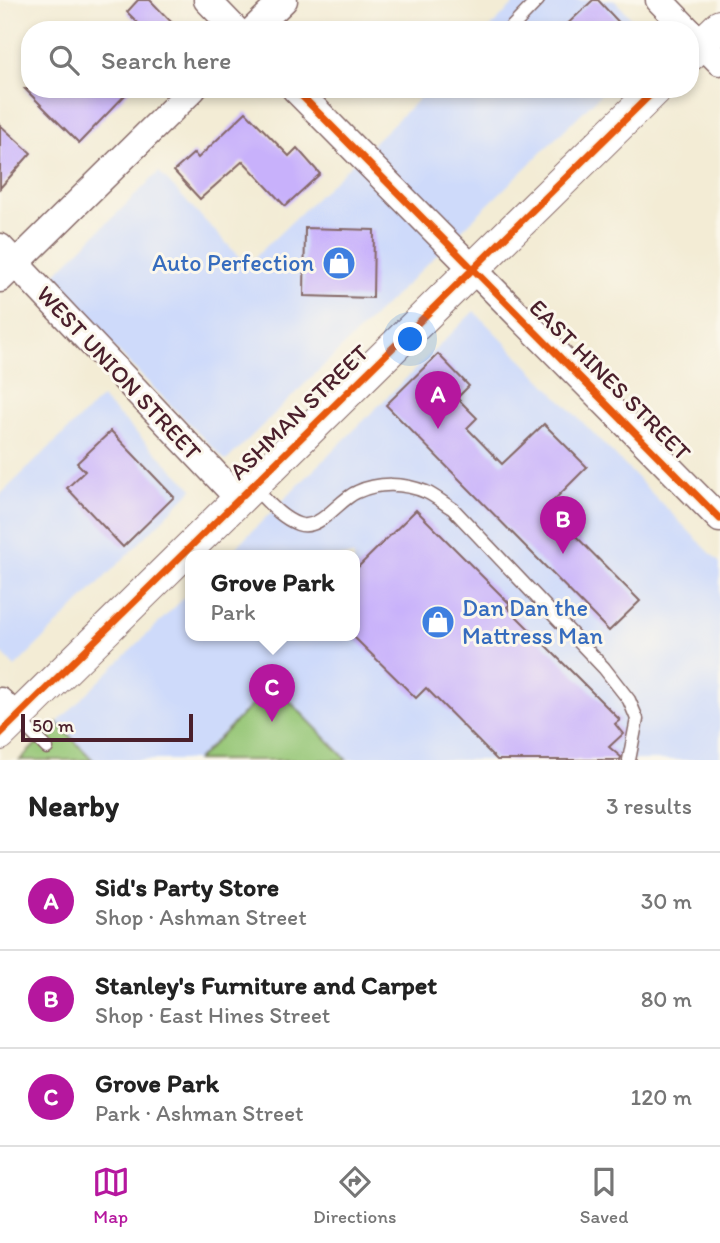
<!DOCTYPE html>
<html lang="en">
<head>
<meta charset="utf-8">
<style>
  body { margin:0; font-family:Itim,sans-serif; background:#f6f6f6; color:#222 }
  .scale { position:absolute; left:21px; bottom:18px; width:172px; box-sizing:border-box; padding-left:7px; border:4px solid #4a1f2b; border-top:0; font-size:19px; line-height:24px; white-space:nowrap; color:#4a1f2b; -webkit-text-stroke:5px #fbf7ec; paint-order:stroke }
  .you { position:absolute; left:411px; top:340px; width:24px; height:24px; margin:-18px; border:5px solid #fff; border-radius:50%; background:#1a73e8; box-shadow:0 0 0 10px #1a73e833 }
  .badge { display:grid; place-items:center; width:46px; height:46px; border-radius:50%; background:#b5179e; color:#fff; font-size:23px; font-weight:700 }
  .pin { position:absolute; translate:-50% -58px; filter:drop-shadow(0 2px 4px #0008) }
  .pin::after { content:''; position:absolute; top:37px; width:24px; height:21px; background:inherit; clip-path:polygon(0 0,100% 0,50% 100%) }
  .popup { position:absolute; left:185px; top:550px; width:175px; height:91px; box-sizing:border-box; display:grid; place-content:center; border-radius:14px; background:#fff; filter:drop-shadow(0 2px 5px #0005); font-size:23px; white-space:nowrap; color:#767676 }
  .popup b { font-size:26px; color:#222 }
  .popup::after { content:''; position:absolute; left:50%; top:100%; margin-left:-14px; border:14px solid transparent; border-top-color:#fff }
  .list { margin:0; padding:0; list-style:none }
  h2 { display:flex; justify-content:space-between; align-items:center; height:91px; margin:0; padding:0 28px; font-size:30px }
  h2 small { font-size:23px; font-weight:400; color:#767676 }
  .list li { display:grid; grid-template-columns:46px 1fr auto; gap:21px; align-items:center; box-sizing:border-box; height:98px; padding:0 28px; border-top:2px solid #e0e0e0 }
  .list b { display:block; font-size:26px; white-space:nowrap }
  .list p { margin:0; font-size:23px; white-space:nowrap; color:#767676 }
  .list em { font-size:23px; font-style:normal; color:#767676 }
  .icon { flex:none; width:38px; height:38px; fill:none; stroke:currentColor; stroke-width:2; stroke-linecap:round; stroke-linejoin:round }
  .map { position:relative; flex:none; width:720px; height:760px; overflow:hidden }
  .search { position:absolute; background:#fff; box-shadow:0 4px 10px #0003; left:21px; right:21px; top:21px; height:77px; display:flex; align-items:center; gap:18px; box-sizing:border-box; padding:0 24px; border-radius:28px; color:#767676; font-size:26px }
  .sheet { height:385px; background:#fff }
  nav { display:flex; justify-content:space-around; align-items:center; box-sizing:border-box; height:98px; border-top:2px solid #e0e0e0; background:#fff; font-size:19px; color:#767676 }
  nav a { display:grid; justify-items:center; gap:4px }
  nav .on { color:#b5179e }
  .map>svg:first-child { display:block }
  .built { fill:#cedafa }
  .green { fill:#95c676; stroke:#707250; stroke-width:2 }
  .building { fill:#c8b1fb }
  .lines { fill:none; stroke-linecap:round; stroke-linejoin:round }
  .service-casing { stroke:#856766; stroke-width:15 }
  .minor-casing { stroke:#856766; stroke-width:29 }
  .tertiary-casing { stroke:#856766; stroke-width:34 }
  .service { stroke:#fff; stroke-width:12 }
  .minor { stroke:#fff; stroke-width:26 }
  .tertiary { stroke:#fff; stroke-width:32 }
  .cycleway-casing { stroke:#fbf7ec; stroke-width:11 }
  .cycleway { stroke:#e8590c; stroke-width:7 }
  .labels { text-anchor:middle; stroke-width:6; stroke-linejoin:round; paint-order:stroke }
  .shop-label { font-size:24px; fill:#366cbe; stroke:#fbf7ec; text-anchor:end }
  .street-label { font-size:24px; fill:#4a1f2b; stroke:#fbf7ec }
</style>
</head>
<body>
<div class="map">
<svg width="720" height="760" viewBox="0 0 720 760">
  <rect width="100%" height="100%" fill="#fbf7ec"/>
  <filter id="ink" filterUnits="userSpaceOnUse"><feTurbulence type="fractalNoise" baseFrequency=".0143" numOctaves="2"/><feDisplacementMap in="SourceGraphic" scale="14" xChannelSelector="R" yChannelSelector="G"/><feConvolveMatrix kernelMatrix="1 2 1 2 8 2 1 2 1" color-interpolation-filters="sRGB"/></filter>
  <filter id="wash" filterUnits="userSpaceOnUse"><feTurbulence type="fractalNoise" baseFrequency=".00686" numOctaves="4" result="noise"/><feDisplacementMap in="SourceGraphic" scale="28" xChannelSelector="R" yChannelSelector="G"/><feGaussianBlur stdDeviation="1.57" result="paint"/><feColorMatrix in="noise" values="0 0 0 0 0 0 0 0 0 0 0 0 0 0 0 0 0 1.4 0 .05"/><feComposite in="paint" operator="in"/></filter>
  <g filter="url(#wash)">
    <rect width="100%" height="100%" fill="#f3ecd5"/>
    <!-- built -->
    <g class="built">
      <path d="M 518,0 L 614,0 L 643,30 L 488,30 Z"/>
      <path d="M 429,89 L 606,89 L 226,461 L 48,281 L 159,172 L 247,265 Z"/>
      <path d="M 474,311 L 720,563 L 720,760 L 347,760 L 273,685 L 197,760 L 93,760 L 57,723 L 190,592 L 190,636 L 354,636 L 354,556 L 227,556 Z"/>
      <path d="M 101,398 L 193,489 L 15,667 L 0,651 L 0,495 Z"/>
    </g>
    <!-- green -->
    <g class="green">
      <path d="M 273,684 L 347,760 L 197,760 Z"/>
      <path d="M 57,723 L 93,760 L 20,760 Z"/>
    </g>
    <g id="blocks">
      <!-- building -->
      <g class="building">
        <path d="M 138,0 L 150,0 L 179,30 L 145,30 L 127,12 Z"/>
        <path d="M 593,0 L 598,0 L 626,30 L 561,30 Z"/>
        <path d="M 25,89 L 131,89 L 79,143 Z"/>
        <path d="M 246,112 L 289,156 L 297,148 L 320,174 L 285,206 L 243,161 L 200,199 L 174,171 L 194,153 L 198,158 Z"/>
        <path d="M 0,125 L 31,153 L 0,188 Z"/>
        <path d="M 305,228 L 374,230 L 373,298 L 304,296 Z"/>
        <path d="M 438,354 L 469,386 L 457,398 L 477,418 L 467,428 L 502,464 L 544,424 L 587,467 L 547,507 L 640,601 L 609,631 L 386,405 Z"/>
        <path d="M 111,431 L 174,497 L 123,547 L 67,488 L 85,471 L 77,463 Z"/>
        <path d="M 416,510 L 510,604 L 507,607 L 620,720 L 615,724 L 623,734 L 609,747 L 621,757 L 620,760 L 497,760 L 426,688 L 416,698 L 354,637 L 354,571 Z"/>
      </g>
    </g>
  </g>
  <g filter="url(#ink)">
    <use href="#blocks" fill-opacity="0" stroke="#856766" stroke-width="2"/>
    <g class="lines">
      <defs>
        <g id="service">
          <path d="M 509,30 L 538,0"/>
          <path d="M 252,486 C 266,499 279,517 298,524 C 320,532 339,499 357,492 C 379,482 404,483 426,492 C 435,496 445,504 453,509 L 604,668 L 629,700 L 637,719 L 629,760"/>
          <path d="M 17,718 L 47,748"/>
        </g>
        <g id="minor">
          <path d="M 207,0 L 236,30"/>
          <path d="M 659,0 L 688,30"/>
          <path d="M 253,30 L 284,0"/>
          <path d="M 690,32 L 720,62"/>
          <path d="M 295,89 L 720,519"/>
          <path d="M 0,247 L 239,499"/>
          <path d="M 0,279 L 193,89"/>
          <path d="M 0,701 L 16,718"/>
        </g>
        <g id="tertiary">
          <path d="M 690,55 L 720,26"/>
          <path d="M 0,734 L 656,89"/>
        </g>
      </defs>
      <!-- service casing -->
      <use href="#service" class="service-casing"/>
      <!-- minor casing -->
      <use href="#minor" class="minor-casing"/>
      <!-- tertiary casing -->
      <use href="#tertiary" class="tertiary-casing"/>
      <!-- service -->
      <use href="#service" class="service"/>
      <!-- minor -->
      <use href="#minor" class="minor"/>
      <!-- tertiary -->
      <use href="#tertiary" class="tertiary"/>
      <defs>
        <g id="cycleway">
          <path d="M 295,89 L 720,519"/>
          <path d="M 0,734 L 656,89"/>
        </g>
      </defs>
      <!-- cycleway casing -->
      <use href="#cycleway" class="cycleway-casing"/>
      <!-- cycleway -->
      <use href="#cycleway" class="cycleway"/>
    </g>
  </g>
  <!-- icons -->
  <defs>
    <symbol id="shop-disc" viewBox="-11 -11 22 22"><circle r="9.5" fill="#3f7fe0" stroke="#fbf7ec"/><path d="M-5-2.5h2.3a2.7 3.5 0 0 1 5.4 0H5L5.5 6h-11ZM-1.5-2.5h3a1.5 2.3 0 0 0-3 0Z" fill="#fff"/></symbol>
  </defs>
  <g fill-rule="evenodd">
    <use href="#shop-disc" x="320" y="244" width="38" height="38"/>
    <use href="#shop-disc" x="419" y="603" width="38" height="38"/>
  </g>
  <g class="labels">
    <!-- shop labels -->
    <g class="shop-label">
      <text x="314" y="271">Auto Perfection</text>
      <text x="462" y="616" text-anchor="start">Dan Dan the<tspan x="462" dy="28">Mattress Man</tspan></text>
    </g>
    <!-- street labels -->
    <g class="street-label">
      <text transform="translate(119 373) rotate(47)" y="8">WEST UNION STREET</text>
      <text transform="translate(610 380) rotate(45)" y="8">EAST HINES STREET</text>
      <text transform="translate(299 412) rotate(-44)" y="8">ASHMAN STREET</text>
    </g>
  </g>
</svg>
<div class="scale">50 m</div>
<div class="you"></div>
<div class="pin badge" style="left:438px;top:429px">A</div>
<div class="pin badge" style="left:563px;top:554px">B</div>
<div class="pin badge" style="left:272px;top:722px">C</div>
<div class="popup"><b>Grove Park</b>Park</div>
<div class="search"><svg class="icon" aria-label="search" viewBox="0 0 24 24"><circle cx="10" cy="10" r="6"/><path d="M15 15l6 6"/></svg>Search here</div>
</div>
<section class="sheet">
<h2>Nearby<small>3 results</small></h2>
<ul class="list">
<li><span class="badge">A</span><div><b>Sid's Party Store</b><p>Shop · Ashman Street</p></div><em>30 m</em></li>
<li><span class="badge">B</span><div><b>Stanley's Furniture and Carpet</b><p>Shop · East Hines Street</p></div><em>80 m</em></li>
<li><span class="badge">C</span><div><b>Grove Park</b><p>Park · Ashman Street</p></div><em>120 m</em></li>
</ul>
</section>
<nav>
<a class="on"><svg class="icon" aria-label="map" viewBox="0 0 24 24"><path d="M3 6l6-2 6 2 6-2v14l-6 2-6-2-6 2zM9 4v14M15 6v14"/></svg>Map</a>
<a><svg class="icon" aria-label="directions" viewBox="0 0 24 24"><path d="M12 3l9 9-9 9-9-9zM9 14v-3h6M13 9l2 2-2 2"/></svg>Directions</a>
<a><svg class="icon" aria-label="saved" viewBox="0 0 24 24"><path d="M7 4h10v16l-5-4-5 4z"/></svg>Saved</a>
</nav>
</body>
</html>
